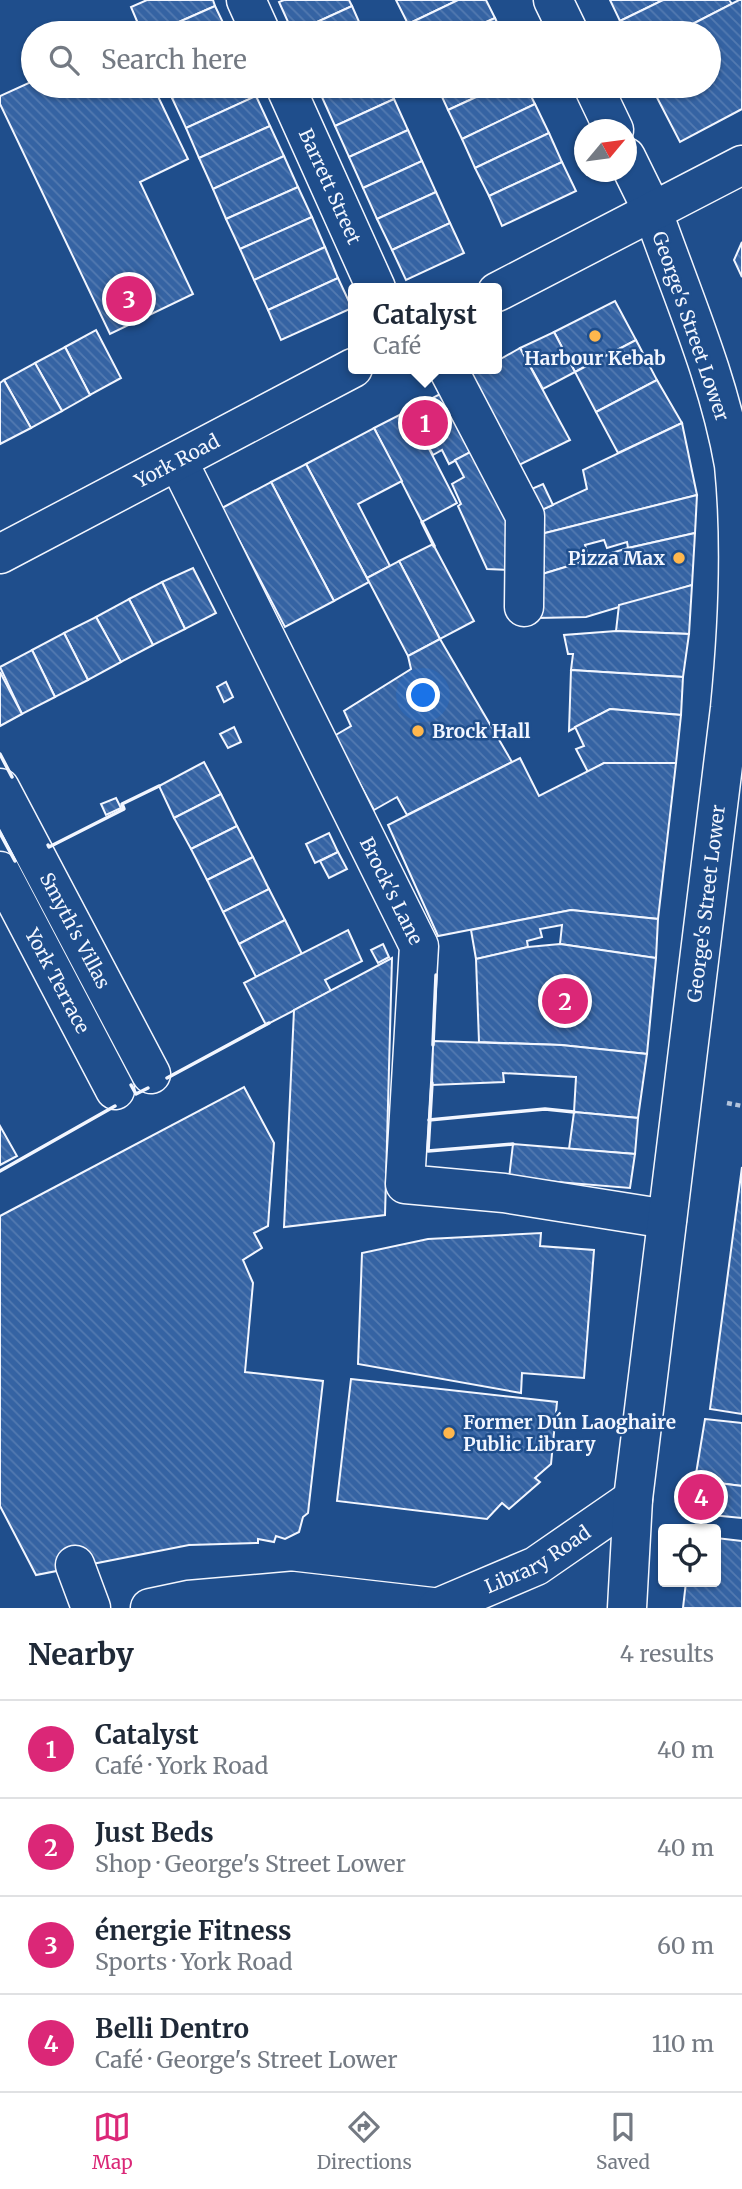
<!DOCTYPE html>
<html lang="en">
<head>
<meta charset="utf-8">
<style>
  body { margin:0; font-family:Merriweather,serif; background:#f2f2f3; color:#1f2937 }
  .controls { position:absolute; right:21px; bottom:21px; display:grid; overflow:hidden; border-radius:7px; box-shadow:0 2px 5px #0004 }
  .controls button { width:63px; height:63px; display:grid; place-items:center; padding:0; border:0; border-bottom:2px solid #e0e1e3; background:#fff; color:#1f2937; font:35px sans-serif }
  .compass { position:absolute; left:574px; top:119px; width:63px; height:63px; border-radius:50%; background:#fff; box-shadow:0 2px 5px #0004; rotate:61deg }
  .you { position:absolute; left:424px; top:696px; width:24px; height:24px; margin:-18px; border:5px solid #fff; border-radius:50%; background:#1a73e8; box-shadow:0 0 0 10px #1a73e833 }
  .badge { display:grid; place-items:center; width:46px; height:46px; border-radius:50%; background:#db2777; color:#fff; font-size:23px; font-weight:700 }
  .pin { position:absolute; translate:-50% -50%; border:4px solid #fff; box-shadow:0 2px 7px #0006 }
  .popup { position:absolute; left:348px; top:283px; width:154px; height:91px; box-sizing:border-box; display:grid; place-content:center; border-radius:7px; background:#fff; filter:drop-shadow(0 2px 5px #0005); font-size:23px; white-space:nowrap; color:#747a83 }
  .popup b { font-size:26px; color:#1f2937 }
  .popup::after { content:''; position:absolute; left:50%; top:100%; margin-left:-14px; border:14px solid transparent; border-top-color:#fff }
  .list { margin:0; padding:0; list-style:none }
  h2 { display:flex; justify-content:space-between; align-items:center; height:91px; margin:0; padding:0 28px; font-size:30px }
  h2 small { font-size:23px; font-weight:400; color:#747a83 }
  .list li { display:grid; grid-template-columns:46px 1fr auto; gap:21px; align-items:center; box-sizing:border-box; height:98px; padding:0 28px; border-top:2px solid #e0e1e3 }
  .list b { display:block; font-size:26px; white-space:nowrap }
  .list p { margin:0; font-size:23px; white-space:nowrap; color:#747a83 }
  .list em { font-size:23px; font-style:normal; color:#747a83 }
  .icon { flex:none; width:38px; height:38px; fill:none; stroke:currentColor; stroke-width:2; stroke-linecap:round; stroke-linejoin:round }
  .map { position:relative; flex:none; width:742px; height:1608px; overflow:hidden }
  .search { position:absolute; background:#fff; box-shadow:0 2px 5px #0004; left:21px; right:21px; top:21px; height:77px; display:flex; align-items:center; gap:18px; box-sizing:border-box; padding:0 24px; border-radius:38px; color:#747a83; font-size:26px }
  .sheet { height:483px; background:#fff }
  nav { display:flex; justify-content:space-around; align-items:center; box-sizing:border-box; height:98px; border-top:2px solid #e0e1e3; background:#fff; font-size:19px; color:#747a83 }
  nav a { display:grid; justify-items:center; gap:4px }
  nav .on { color:#db2777 }
  .map>svg:first-child { display:block }
  .building { fill:url(#building-back-hatch); stroke:#f2f6ff; stroke-width:2 }
  .lines { fill:none; stroke-linecap:round; stroke-linejoin:round }
  .minor-casing { stroke:#f2f6ff; stroke-width:41 }
  .major-casing { stroke:#f2f6ff; stroke-width:41 }
  .path { stroke:#b3c4dc; stroke-width:4.5; stroke-dasharray:5 3.5; stroke-linecap:butt }
  .minor { stroke:#1f4e8c; stroke-width:38 }
  .major { stroke:#1f4e8c; stroke-width:38 }
  .wall { stroke:#f2f6ff; stroke-width:3.5 }
  .poi-dot { fill:#ffb74d; stroke:#1f4e8c; stroke-width:2.5 }
  .labels { text-anchor:middle; stroke-width:5; stroke-linejoin:round; paint-order:stroke }
  .street-label { font-size:19px; fill:#f2f6ff; stroke:#1f4e8c }
  .poi-label { font-size:19px; font-weight:bold; fill:#f2f6ff; stroke:#1f4e8c; text-anchor:start }
</style>
</head>
<body>
<div class="map">
<svg width="742" height="1608" viewBox="0 0 742 1608">
  <defs>
    <pattern id="building-back-hatch" width="6" height="6" patternUnits="userSpaceOnUse" patternTransform="scale(1.75)"><rect width="6" height="6" fill="#3563a3"/><path d="M-1 5l2 2M0 0l6 6M5-1l2 2" fill="none" stroke="#537ab1"/></pattern>
  </defs>
  <rect width="100%" height="100%" fill="#1f4e8c"/>
  <!-- building -->
  <g class="building">
    <path d="M 147,0 L 213,0 L 215,6 L 154,33 L 142,33 L 131,7 Z"/>
    <path d="M 284,0 L 349,0 L 352,6 L 293,33 L 279,2 Z"/>
    <path d="M 396,0 L 458,0 L 408,24 Z"/>
    <path d="M 458,0 L 486,0 L 495,18 L 462,33 L 412,33 L 408,24 Z"/>
    <path d="M 610,0 L 663,0 L 620,21 Z"/>
    <path d="M 663,0 L 729,0 L 732,4 L 675,33 L 626,33 L 620,21 Z"/>
    <path d="M 739,0 L 742,0 L 742,109 L 680,142 L 651,86 L 709,86 L 709,33 L 675,33 Z"/>
    <path d="M 215,6 L 228,33 L 154,33 Z"/>
    <path d="M 352,6 L 364,33 L 293,33 Z"/>
    <path d="M 495,18 L 502,33 L 462,33 Z"/>
    <path d="M 33,81 L 33,86 L 153,86 L 188,159 L 140,182 L 193,294 L 110,334 L 0,104 L 0,96 Z"/>
    <path d="M 166,86 L 199,86 L 172,98 Z"/>
    <path d="M 199,86 L 252,86 L 256,96 L 186,128 L 172,98 Z"/>
    <path d="M 341,86 L 388,86 L 394,99 L 335,126 L 321,95 Z"/>
    <path d="M 437,86 L 500,86 L 448,110 Z"/>
    <path d="M 500,86 L 526,86 L 535,104 L 462,139 L 448,110 Z"/>
    <path d="M 256,96 L 270,126 L 199,158 L 186,128 Z"/>
    <path d="M 394,99 L 408,130 L 349,157 L 335,126 Z"/>
    <path d="M 535,104 L 549,133 L 475,168 L 462,139 Z"/>
    <path d="M 270,126 L 284,156 L 213,189 L 199,158 Z"/>
    <path d="M 408,130 L 422,161 L 363,188 L 349,157 Z"/>
    <path d="M 549,133 L 562,162 L 489,196 L 475,168 Z"/>
    <path d="M 284,156 L 298,187 L 226,219 L 213,189 Z"/>
    <path d="M 422,161 L 436,192 L 377,219 L 363,188 Z"/>
    <path d="M 562,162 L 576,191 L 502,226 L 489,196 Z"/>
    <path d="M 298,187 L 312,217 L 240,249 L 226,219 Z"/>
    <path d="M 436,192 L 450,223 L 392,250 L 377,219 Z"/>
    <path d="M 312,217 L 325,247 L 254,280 L 240,249 Z"/>
    <path d="M 450,223 L 464,253 L 406,280 L 392,250 Z"/>
    <path d="M 742,242 L 742,277 L 734,260 Z"/>
    <path d="M 325,247 L 338,278 L 268,310 L 254,280 Z"/>
    <path d="M 338,278 L 352,308 L 281,340 L 268,310 Z"/>
    <path d="M 615,301 L 636,340 L 575,372 L 554,332 Z"/>
    <path d="M 96,330 L 121,378 L 90,395 L 65,347 Z"/>
    <path d="M 554,332 L 575,372 L 543,389 L 520,348 Z"/>
    <path d="M 636,340 L 657,380 L 596,412 L 575,372 Z"/>
    <path d="M 65,347 L 90,395 L 62,411 L 35,363 Z"/>
    <path d="M 520,348 L 570,440 L 513,468 L 466,376 L 482,369 L 497,369 L 497,361 Z"/>
    <path d="M 35,363 L 62,411 L 31,428 L 4,380 Z"/>
    <path d="M 4,380 L 31,428 L 0,444 L 0,383 Z"/>
    <path d="M 657,380 L 682,423 L 618,453 L 596,412 Z"/>
    <path d="M 448,390 L 478,448 L 449,464 L 442,450 L 433,455 L 409,410 Z"/>
    <path d="M 409,410 L 457,503 L 422,522 L 374,428 Z"/>
    <path d="M 682,423 L 697,495 L 537,535 L 537,512 L 587,489 L 583,470 Z"/>
    <path d="M 374,428 L 402,481 L 358,504 L 390,566 L 367,578 L 306,464 Z"/>
    <path d="M 478,448 L 514,518 L 512,570 L 487,569 L 458,506 L 461,504 L 452,484 L 464,477 L 455,460 Z"/>
    <path d="M 306,464 L 369,582 L 334,601 L 271,482 Z"/>
    <path d="M 271,482 L 334,601 L 285,627 L 222,508 Z"/>
    <path d="M 543,484 L 553,505 L 537,512 L 527,491 Z"/>
    <path d="M 697,495 L 695,533 L 628,548 L 627,542 L 607,548 L 604,540 L 585,545 L 589,560 L 539,575 L 537,535 Z"/>
    <path d="M 695,533 L 692,585 L 586,617 L 538,618 L 539,575 L 628,548 Z"/>
    <path d="M 433,544 L 474,621 L 440,639 L 399,561 Z"/>
    <path d="M 399,561 L 440,639 L 408,656 L 367,578 Z"/>
    <path d="M 193,568 L 216,613 L 185,629 L 162,582 Z"/>
    <path d="M 162,582 L 185,629 L 153,645 L 129,599 Z"/>
    <path d="M 692,585 L 689,634 L 616,631 L 619,605 Z"/>
    <path d="M 129,599 L 153,645 L 121,662 L 96,617 Z"/>
    <path d="M 96,617 L 121,662 L 88,680 L 64,633 Z"/>
    <path d="M 616,631 L 689,634 L 683,677 L 571,670 L 573,654 L 568,654 L 564,635 Z"/>
    <path d="M 64,633 L 88,680 L 55,697 L 32,650 Z"/>
    <path d="M 440,639 L 512,762 L 407,815 L 397,797 L 374,810 L 334,736 L 351,726 L 344,711 L 411,669 L 408,656 Z"/>
    <path d="M 32,650 L 55,697 L 22,714 L 0,667 Z"/>
    <path d="M 571,670 L 683,677 L 681,715 L 610,709 L 569,731 Z"/>
    <path d="M 0,672 L 22,714 L 0,726 Z"/>
    <path d="M 226,682 L 233,697 L 224,702 L 217,687 Z"/>
    <path d="M 610,709 L 681,715 L 676,763 L 604,763 L 588,772 L 576,749 L 584,746 L 575,727 Z"/>
    <path d="M 234,727 L 241,742 L 228,748 L 220,734 Z"/>
    <path d="M 520,758 L 539,796 L 604,763 L 676,763 L 658,919 L 571,910 L 438,936 L 388,825 Z"/>
    <path d="M 204,762 L 221,794 L 174,818 L 159,786 Z"/>
    <path d="M 221,794 L 237,826 L 191,849 L 174,818 Z"/>
    <path d="M 116,798 L 121,808 L 106,815 L 101,804 Z"/>
    <path d="M 237,826 L 253,857 L 207,880 L 191,849 Z"/>
    <path d="M 329,833 L 338,852 L 315,863 L 306,844 Z"/>
    <path d="M 338,852 L 347,869 L 329,878 L 320,861 Z"/>
    <path d="M 253,857 L 269,889 L 223,912 L 207,880 Z"/>
    <path d="M 269,889 L 285,920 L 239,944 L 223,912 Z"/>
    <path d="M 571,910 L 658,919 L 656,958 L 560,944 L 562,925 L 540,929 L 542,937 L 527,941 L 528,947 L 476,959 L 471,930 Z"/>
    <path d="M 285,920 L 302,954 L 256,977 L 239,944 Z"/>
    <path d="M 348,930 L 362,961 L 325,980 L 331,991 L 266,1025 L 244,983 Z"/>
    <path d="M 383,944 L 389,957 L 378,963 L 371,950 Z"/>
    <path d="M 560,944 L 656,958 L 647,1054 L 561,1045 L 479,1042 L 476,959 L 528,947 Z"/>
    <path d="M 392,958 L 385,1215 L 284,1227 L 294,1010 Z"/>
    <path d="M 433,1041 L 561,1045 L 647,1054 L 638,1118 L 574,1112 L 576,1077 L 503,1073 L 504,1082 L 432,1085 Z"/>
    <path d="M 244,1087 L 274,1143 L 268,1226 L 254,1233 L 262,1248 L 243,1260 L 253,1283 L 245,1372 L 323,1381 L 308,1513 L 303,1517 L 299,1532 L 285,1539 L 276,1536 L 274,1542 L 258,1539 L 258,1543 L 189,1545 L 36,1575 L 0,1506 L 0,1216 Z"/>
    <path d="M 574,1112 L 638,1118 L 635,1154 L 569,1149 Z"/>
    <path d="M 0,1126 L 17,1156 L 0,1165 Z"/>
    <path d="M 513,1144 L 635,1154 L 630,1188 L 509,1178 Z"/>
    <path d="M 742,1167 L 742,1414 L 710,1409 Z"/>
    <path d="M 541,1233 L 540,1246 L 594,1250 L 584,1378 L 522,1373 L 521,1393 L 358,1364 L 362,1253 L 428,1239 Z"/>
    <path d="M 351,1379 L 557,1402 L 551,1464 L 535,1478 L 540,1482 L 509,1509 L 502,1503 L 487,1519 L 337,1501 Z"/>
    <path d="M 705,1419 L 742,1423 L 742,1486 L 695,1480 Z"/>
    <path d="M 695,1480 L 742,1486 L 742,1518 L 691,1513 Z"/>
    <path d="M 716,1538 L 742,1541 L 742,1608 L 683,1608 L 686,1582 L 716,1582 Z"/>
  </g>
  <g class="lines">
    <defs>
      <g id="minor">
        <path d="M 246,0 L 261,33"/>
        <path id="s1" d="M 285,86 L 376,288"/>
        <path d="M 448,369 L 525,516 L 524,607"/>
        <path id="s2" d="M 178,461 L 419,946 L 405,1184 L 504,1193 L 667,1219"/>
        <path id="s3" d="M 0,788 L 151,1074"/>
        <path id="s4" d="M 0,871 L 115,1090"/>
        <path d="M 75,1565 L 91,1608"/>
        <path d="M 150,1608 L 188,1600 L 292,1591 L 441,1608"/>
        <path id="s5" d="M 437,1608 L 536,1566 L 633,1499"/>
        <path id="s6" d="M 627,1608 L 633,1499 L 730,708 C 738,628 742,545 734,465 C 719,378 682,295 653,212"/>
      </g>
      <g id="major">
        <path d="M 553,0 L 569,33"/>
        <path d="M 593,86 L 614,130"/>
        <path d="M 626,157 L 653,212"/>
        <path d="M 497,292 L 742,165"/>
        <path id="s7" d="M 0,554 L 353,368"/>
      </g>
    </defs>
    <!-- minor casing -->
    <use href="#minor" class="minor-casing"/>
    <!-- major casing -->
    <use href="#major" class="major-casing"/>
    <!-- path -->
    <path class="path" d="M 727,1103 L 742,1106"/>
    <!-- minor -->
    <use href="#minor" class="minor"/>
    <!-- major -->
    <use href="#major" class="major"/>
    <!-- wall -->
    <g class="wall">
      <path d="M 422,522 L 434,546"/>
      <path d="M 0,754 L 12,777"/>
      <path d="M 0,833 L 15,861"/>
      <path d="M 48,845 L 49,847 L 124,809 L 122,804 L 159,786"/>
      <path d="M 433,1045 L 436,975"/>
      <path d="M 167,1078 L 269,1023"/>
      <path d="M 432,1083 L 428,1151 L 513,1144"/>
      <path d="M 131,1085 L 136,1094 L 148,1088"/>
      <path d="M 429,1120 L 545,1109 L 574,1112"/>
      <path d="M 0,1171 L 115,1106"/>
    </g>
  </g>
  <!-- markers -->
  <g class="poi-dot">
    <circle cx="595" cy="336" r="7"/>
    <circle cx="679" cy="558" r="7"/>
    <circle cx="418" cy="731" r="7"/>
    <circle cx="449" cy="1433" r="7"/>
  </g>
  <g class="labels">
    <!-- street labels -->
    <g class="street-label">
      <text dy="7" stroke="none"><textPath href="#s1" startOffset="110">Barrett Street</textPath></text>
      <text transform="translate(691 326) rotate(71)" y="7">George's Street Lower</text>
      <text dy="7" stroke="none"><textPath href="#s7" startOffset="200">York Road</textPath></text>
      <text dy="7" stroke="none"><textPath href="#s2" startOffset="480">Brock's Lane</textPath></text>
      <text dy="7" stroke="none"><textPath href="#s6" startOffset="709">George's Street Lower</textPath></text>
      <text dy="7" stroke="none"><textPath href="#s3" startOffset="161">Smyth's Villas</textPath></text>
      <text dy="7" stroke="none"><textPath href="#s4" startOffset="124">York Terrace</textPath></text>
      <text dy="7" stroke="none"><textPath href="#s5" startOffset="112">Library Road</textPath></text>
    </g>
    <!-- poi labels -->
    <g class="poi-label">
      <text x="595" y="365" text-anchor="middle">Harbour Kebab</text>
      <text x="665" y="565" text-anchor="end">Pizza Max</text>
      <text x="432" y="738">Brock Hall</text>
      <text x="463" y="1429">Former Dún Laoghaire<tspan x="463" dy="22">Public Library</tspan></text>
    </g>
  </g>
</svg>
<div class="controls">
<button><svg class="icon" aria-label="locate" viewBox="0 0 24 24"><circle cx="12" cy="12" r="6"/><path d="M12 2v4M12 18v4M2 12h4M18 12h4"/></svg></button>
</div>
<svg class="compass" viewBox="-18 -18 36 36"><path d="M0-13l5 13h-10z" fill="#e53935"/><path d="M0 13l5-13h-10z" fill="#747a83"/></svg>
<div class="you"></div>
<div class="pin badge" style="left:425px;top:423px">1</div>
<div class="popup"><b>Catalyst</b>Café</div>
<div class="pin badge" style="left:565px;top:1001px">2</div>
<div class="pin badge" style="left:129px;top:299px">3</div>
<div class="pin badge" style="left:701px;top:1497px">4</div>
<div class="search"><svg class="icon" aria-label="search" viewBox="0 0 24 24"><circle cx="10" cy="10" r="6"/><path d="M15 15l6 6"/></svg>Search here</div>
</div>
<section class="sheet">
<h2>Nearby<small>4 results</small></h2>
<ul class="list">
<li><span class="badge">1</span><div><b>Catalyst</b><p>Café · York Road</p></div><em>40 m</em></li>
<li><span class="badge">2</span><div><b>Just Beds</b><p>Shop · George's Street Lower</p></div><em>40 m</em></li>
<li><span class="badge">3</span><div><b>énergie Fitness</b><p>Sports · York Road</p></div><em>60 m</em></li>
<li><span class="badge">4</span><div><b>Belli Dentro</b><p>Café · George's Street Lower</p></div><em>110 m</em></li>
</ul>
</section>
<nav>
<a class="on"><svg class="icon" aria-label="map" viewBox="0 0 24 24"><path d="M3 6l6-2 6 2 6-2v14l-6 2-6-2-6 2zM9 4v14M15 6v14"/></svg>Map</a>
<a><svg class="icon" aria-label="directions" viewBox="0 0 24 24"><path d="M12 3l9 9-9 9-9-9zM9 14v-3h6M13 9l2 2-2 2"/></svg>Directions</a>
<a><svg class="icon" aria-label="saved" viewBox="0 0 24 24"><path d="M7 4h10v16l-5-4-5 4z"/></svg>Saved</a>
</nav>
</body>
</html>
